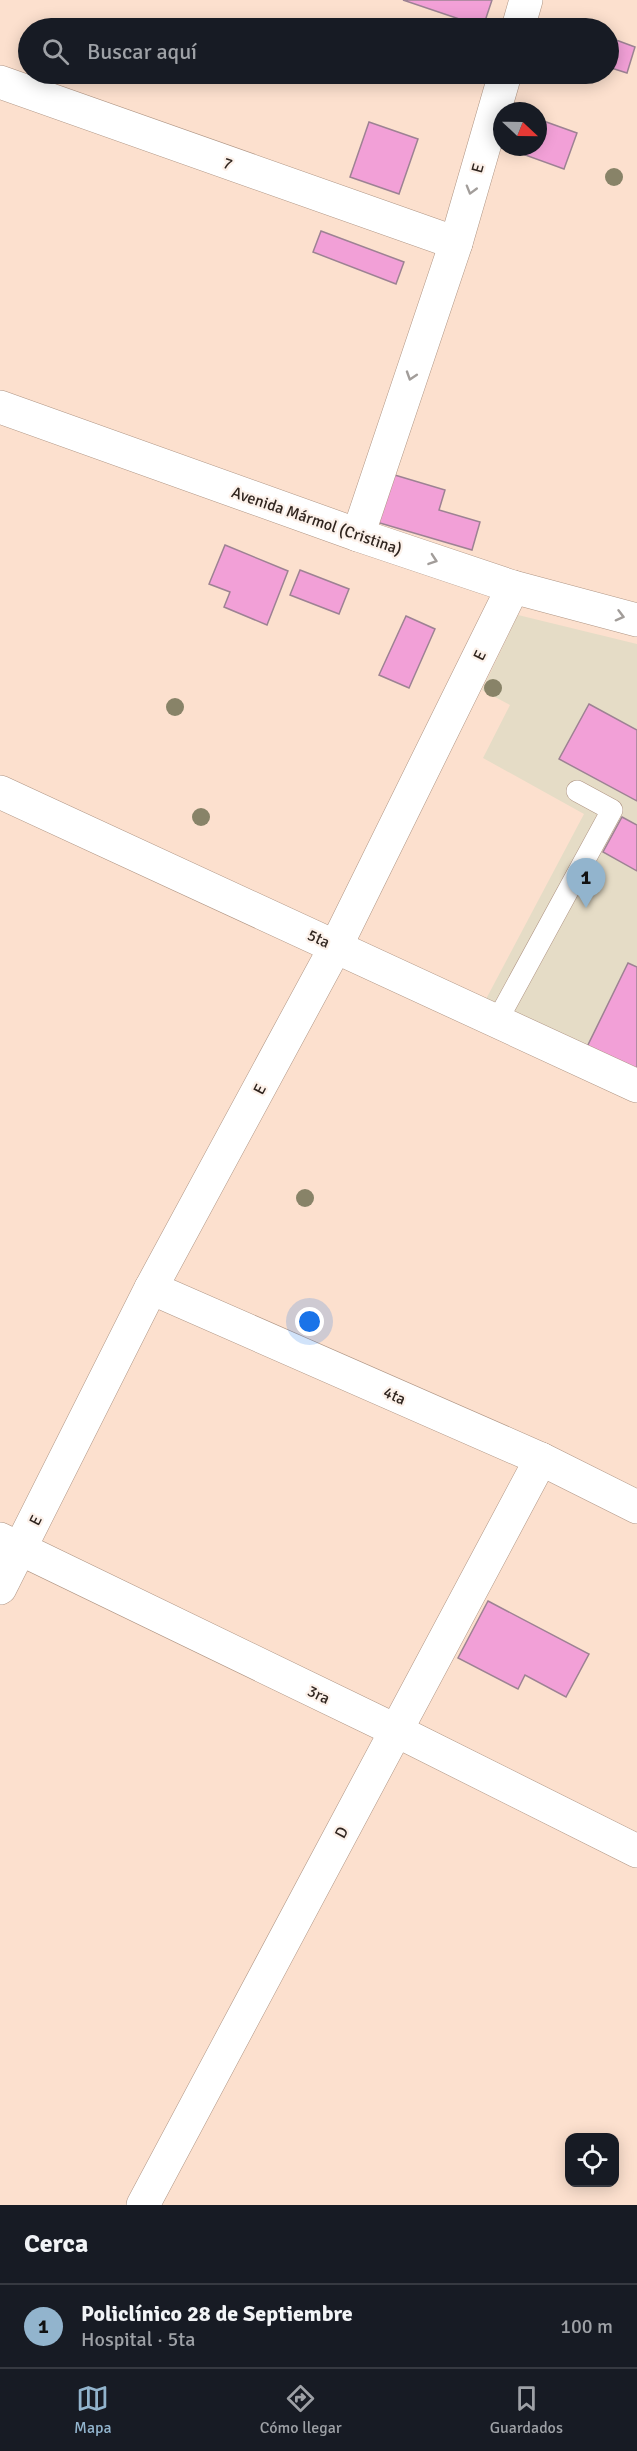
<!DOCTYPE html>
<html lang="es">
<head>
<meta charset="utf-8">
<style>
  body { margin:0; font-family:Signika,sans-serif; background:#242831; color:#f1f3f6 }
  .controls { position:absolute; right:18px; bottom:18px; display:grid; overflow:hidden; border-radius:12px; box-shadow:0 3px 15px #0003 }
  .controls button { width:54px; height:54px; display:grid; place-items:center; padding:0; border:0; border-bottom:2px solid #363941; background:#171b24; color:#f1f3f6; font:30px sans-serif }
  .compass { position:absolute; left:493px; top:102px; width:54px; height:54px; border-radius:50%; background:#171b24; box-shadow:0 3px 15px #0003; rotate:112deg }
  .you { position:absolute; left:310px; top:1322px; width:21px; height:21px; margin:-15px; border:4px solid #fff; border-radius:50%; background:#1a73e8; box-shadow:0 0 0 9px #1a73e833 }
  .badge { display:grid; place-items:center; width:39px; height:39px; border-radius:50%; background:#92b4cd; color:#111; font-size:20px; font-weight:700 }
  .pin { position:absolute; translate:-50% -50px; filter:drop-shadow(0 2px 3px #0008) }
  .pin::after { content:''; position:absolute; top:32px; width:21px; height:18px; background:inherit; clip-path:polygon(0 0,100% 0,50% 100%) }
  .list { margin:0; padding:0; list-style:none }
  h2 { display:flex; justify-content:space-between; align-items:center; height:78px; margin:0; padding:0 24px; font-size:26px }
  h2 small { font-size:20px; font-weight:400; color:#9ea1a6 }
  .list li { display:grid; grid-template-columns:39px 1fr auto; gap:18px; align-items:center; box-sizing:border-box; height:84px; padding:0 24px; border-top:2px solid #363941 }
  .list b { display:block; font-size:22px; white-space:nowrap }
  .list p { margin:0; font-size:20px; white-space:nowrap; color:#9ea1a6 }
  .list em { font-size:20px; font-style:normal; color:#9ea1a6 }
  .icon { flex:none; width:33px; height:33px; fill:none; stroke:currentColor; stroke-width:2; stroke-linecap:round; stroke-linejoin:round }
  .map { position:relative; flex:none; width:637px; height:2205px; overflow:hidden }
  .search { position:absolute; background:#171b24; box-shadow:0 3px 15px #0003; left:18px; right:18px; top:18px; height:66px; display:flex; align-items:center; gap:15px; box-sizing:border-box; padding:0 21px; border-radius:33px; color:#9ea1a6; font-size:22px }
  .sheet { height:162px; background:#171b24 }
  nav { display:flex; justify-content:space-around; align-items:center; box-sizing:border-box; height:84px; border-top:2px solid #363941; background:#171b24; font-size:16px; color:#9ea1a6 }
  nav a { display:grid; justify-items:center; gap:3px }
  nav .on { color:#92b4cd }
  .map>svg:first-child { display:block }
  .medical { fill:#e5dcc6 }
  .building { fill:#f2a0d7; stroke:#9d8293; stroke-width:1.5 }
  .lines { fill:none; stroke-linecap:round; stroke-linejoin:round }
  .lane-casing { stroke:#af9584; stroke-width:22 }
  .street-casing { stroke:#af9584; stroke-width:34 }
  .secondary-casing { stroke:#af9584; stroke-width:34 }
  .lane { stroke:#fff; stroke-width:21 }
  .street { stroke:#fff; stroke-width:33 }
  .secondary { stroke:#fff; stroke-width:33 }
  .tree { fill:#888368 }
  .oneway { stroke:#a29d9a }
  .labels { text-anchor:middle; stroke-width:4.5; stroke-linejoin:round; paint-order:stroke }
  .street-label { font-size:16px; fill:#30251f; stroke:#fcf1ea }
</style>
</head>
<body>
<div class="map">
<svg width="637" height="2205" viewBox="0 0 637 2205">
  <rect width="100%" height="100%" fill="#fce0ce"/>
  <!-- medical -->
  <path class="medical" d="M 518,615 L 637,644 L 637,1076 L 485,1001 L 584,814 L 483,758 L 510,705 L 482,690 Z"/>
  <!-- building -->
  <g class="building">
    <path d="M 403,0 L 492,0 L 483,27 Z"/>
    <path d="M 554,19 L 582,28 L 551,28 Z"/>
    <path d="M 608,37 L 635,47 L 627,73 L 608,67 Z"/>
    <path d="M 538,119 L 577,133 L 564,169 L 506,148 L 538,147 Z"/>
    <path d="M 369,122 L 418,139 L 399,194 L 350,177 Z"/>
    <path d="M 321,231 L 404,262 L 396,284 L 313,252 Z"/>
    <path d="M 388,473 L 445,490 L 439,510 L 480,522 L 472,550 L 373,521 Z"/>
    <path d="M 225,545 L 288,571 L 267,625 L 224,607 L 230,592 L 209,584 Z"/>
    <path d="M 300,570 L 349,589 L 339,614 L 290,595 Z"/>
    <path d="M 406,616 L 435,629 L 409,688 L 379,675 Z"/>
    <path d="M 589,704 L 637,730 L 637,801 L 559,759 Z"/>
    <path d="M 622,817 L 637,825 L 637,871 L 603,852 Z"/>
    <path d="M 628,963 L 637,967 L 637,1076 L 585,1051 Z"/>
    <path d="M 488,1601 L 589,1654 L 566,1697 L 525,1675 L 518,1689 L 458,1658 Z"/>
  </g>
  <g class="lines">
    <defs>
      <path id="lane" d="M 497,1021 L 612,810 L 577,791"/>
      <g id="street">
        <path d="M 0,82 L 456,243"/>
        <path d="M 0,407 L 358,535"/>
        <path d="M 0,792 L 637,1086"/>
        <path d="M 151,1288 L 541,1459 L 637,1507"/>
        <path d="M 0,1539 L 395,1730 L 637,1851"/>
        <path d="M 143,2205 L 541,1459"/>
      </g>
      <g id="secondary">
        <path d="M 518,28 L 526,0"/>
        <path d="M 505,74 L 456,243 L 358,535 L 513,587 L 637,620"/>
        <path d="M 0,1588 L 151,1288 L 336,946 L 513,587"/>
      </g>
    </defs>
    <!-- lane casing -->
    <use href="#lane" class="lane-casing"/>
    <!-- street casing -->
    <use href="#street" class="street-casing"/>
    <!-- secondary casing -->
    <use href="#secondary" class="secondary-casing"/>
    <!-- lane -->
    <use href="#lane" class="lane"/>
    <!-- street -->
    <use href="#street" class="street"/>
    <!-- secondary -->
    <use href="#secondary" class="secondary"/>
  </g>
  <!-- trees -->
  <g class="tree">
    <circle cx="614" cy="177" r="9"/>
    <circle cx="493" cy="688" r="9"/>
    <circle cx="175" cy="707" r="9"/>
    <circle cx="201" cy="817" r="9"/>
    <circle cx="305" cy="1198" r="9"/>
  </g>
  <!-- one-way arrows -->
  <defs><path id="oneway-chevron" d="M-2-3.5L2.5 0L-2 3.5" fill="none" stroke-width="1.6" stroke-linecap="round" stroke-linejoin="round" transform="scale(1.5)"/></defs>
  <g class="oneway">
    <use href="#oneway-chevron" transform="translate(471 190) rotate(106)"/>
    <use href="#oneway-chevron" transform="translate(411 376) rotate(108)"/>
    <use href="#oneway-chevron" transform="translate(433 560) rotate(19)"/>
    <use href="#oneway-chevron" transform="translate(620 616) rotate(15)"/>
  </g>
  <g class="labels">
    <!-- street labels -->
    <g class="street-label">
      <text transform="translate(228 163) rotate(19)" y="6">7</text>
      <text transform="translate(477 168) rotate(-74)" y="6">E</text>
      <text transform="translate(317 520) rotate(19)" y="6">Avenida Mármol (Cristina)</text>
      <text transform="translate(479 655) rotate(-64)" y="6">E</text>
      <text transform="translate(319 938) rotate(25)" y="6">5ta</text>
      <text transform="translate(259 1089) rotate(-62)" y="6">E</text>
      <text transform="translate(395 1395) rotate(24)" y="6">4ta</text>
      <text transform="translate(35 1520) rotate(-63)" y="6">E</text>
      <text transform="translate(319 1694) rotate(26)" y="6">3ra</text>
      <text transform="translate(341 1832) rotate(-62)" y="6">D</text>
    </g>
  </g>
</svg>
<div class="controls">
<button><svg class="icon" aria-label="locate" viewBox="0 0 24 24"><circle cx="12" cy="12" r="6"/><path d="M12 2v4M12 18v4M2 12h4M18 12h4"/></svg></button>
</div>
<svg class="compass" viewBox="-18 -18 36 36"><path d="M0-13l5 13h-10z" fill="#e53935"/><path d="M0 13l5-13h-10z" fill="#9ea1a6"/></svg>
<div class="you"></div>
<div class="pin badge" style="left:586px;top:908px">1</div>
<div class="search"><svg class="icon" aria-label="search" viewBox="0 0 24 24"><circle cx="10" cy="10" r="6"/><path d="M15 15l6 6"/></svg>Buscar aquí</div>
</div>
<section class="sheet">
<h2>Cerca<small></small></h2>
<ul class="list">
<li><span class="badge">1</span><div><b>Policlínico 28 de Septiembre</b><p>Hospital · 5ta</p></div><em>100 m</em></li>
</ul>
</section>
<nav>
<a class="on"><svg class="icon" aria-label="map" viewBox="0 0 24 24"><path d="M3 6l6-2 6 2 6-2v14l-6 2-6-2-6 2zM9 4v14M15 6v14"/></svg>Mapa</a>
<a><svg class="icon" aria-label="directions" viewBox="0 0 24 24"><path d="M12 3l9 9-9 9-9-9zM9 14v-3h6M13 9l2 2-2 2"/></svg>Cómo llegar</a>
<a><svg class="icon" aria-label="saved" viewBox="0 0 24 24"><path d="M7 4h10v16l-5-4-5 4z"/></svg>Guardados</a>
</nav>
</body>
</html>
